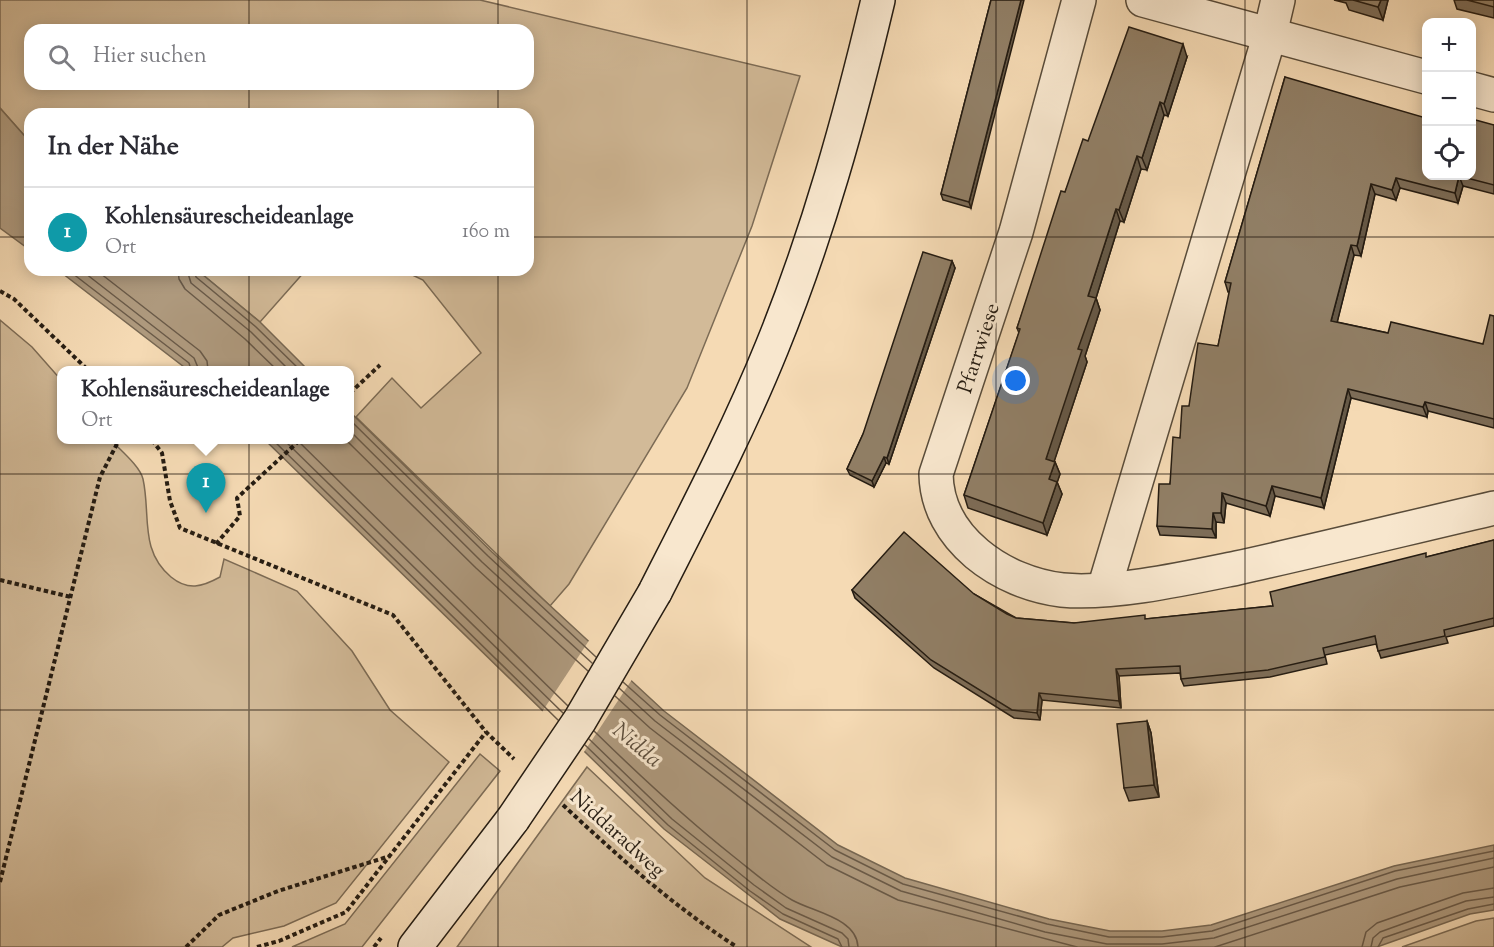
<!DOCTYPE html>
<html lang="de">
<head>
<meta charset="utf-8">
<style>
  body { margin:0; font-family:"Sorts Mill Goudy",serif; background:#f2f2f3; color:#2b2b33 }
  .controls { position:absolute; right:18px; top:18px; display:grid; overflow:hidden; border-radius:12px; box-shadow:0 3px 15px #0003 }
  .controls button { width:54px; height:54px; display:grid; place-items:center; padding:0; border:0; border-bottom:2px solid #e1e1e2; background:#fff; color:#2b2b33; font:30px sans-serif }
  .you { position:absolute; left:1016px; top:381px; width:21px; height:21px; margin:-15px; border:4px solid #fff; border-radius:50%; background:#1a73e8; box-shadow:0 0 0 9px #1a73e833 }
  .badge { display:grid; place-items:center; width:39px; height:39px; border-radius:50%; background:#8f2418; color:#fff; font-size:20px; font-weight:700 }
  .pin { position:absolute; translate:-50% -50px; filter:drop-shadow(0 2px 3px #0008) }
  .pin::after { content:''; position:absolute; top:32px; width:21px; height:18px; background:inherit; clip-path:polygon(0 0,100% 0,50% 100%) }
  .popup { position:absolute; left:57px; top:366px; width:297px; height:78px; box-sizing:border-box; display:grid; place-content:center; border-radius:12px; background:#fff; filter:drop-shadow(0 2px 4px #0005); font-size:20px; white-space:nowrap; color:#7c7c81 }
  .popup b { font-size:22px; color:#2b2b33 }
  .popup::after { content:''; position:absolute; left:50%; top:100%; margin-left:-12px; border:12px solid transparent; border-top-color:#fff }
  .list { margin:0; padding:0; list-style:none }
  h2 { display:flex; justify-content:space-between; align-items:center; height:78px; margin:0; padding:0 24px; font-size:26px }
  h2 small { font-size:20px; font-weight:400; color:#7c7c81 }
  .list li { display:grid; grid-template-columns:39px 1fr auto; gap:18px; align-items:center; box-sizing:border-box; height:90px; padding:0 24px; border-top:2px solid #e1e1e2 }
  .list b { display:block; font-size:22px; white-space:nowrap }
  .list p { margin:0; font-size:20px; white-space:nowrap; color:#7c7c81 }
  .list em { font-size:20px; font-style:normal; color:#7c7c81 }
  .icon { flex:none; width:33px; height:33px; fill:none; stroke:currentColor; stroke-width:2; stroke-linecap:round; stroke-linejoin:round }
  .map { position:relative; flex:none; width:1494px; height:947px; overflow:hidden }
  .search { position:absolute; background:#fff; box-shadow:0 3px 15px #0003; left:24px; top:24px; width:510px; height:66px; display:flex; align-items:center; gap:15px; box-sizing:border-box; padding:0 21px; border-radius:18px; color:#7c7c81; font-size:22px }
  .panel { position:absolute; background:#fff; box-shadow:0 3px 15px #0003; left:24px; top:108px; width:510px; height:168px; border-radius:18px }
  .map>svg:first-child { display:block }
  .green { fill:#d2ba98; stroke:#7c6b55; stroke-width:1.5; fill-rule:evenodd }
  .water { fill:#ae997d; stroke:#776752; stroke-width:1.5 }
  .pier { fill:#f5dab4 }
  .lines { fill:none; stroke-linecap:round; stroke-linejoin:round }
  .shore { stroke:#6a5a48; stroke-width:1.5 }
  .street-casing { stroke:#594c3a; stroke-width:36 }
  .secondary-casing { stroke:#251c12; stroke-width:36 }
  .path { stroke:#251c12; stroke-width:4; stroke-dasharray:4.5 3; stroke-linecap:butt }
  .street { stroke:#f8e7ce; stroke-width:33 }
  .secondary { stroke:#f8e7ce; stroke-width:33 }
  .secondary-bridge-casing { stroke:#251c12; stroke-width:36; stroke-linecap:butt }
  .secondary-bridge { stroke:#f8e7ce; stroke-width:33 }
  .wall { fill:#7d6d58; stroke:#251c12; stroke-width:1.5 }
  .shaded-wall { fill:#665947; stroke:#251c12; stroke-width:1.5 }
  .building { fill:#917f66; stroke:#251c12; stroke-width:1.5 }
  .grid { fill:none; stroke:#251c12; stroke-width:1.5; stroke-opacity:0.55 }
  .labels { text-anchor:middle; stroke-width:6; stroke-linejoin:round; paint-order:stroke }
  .street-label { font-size:21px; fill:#251c12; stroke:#f8e7ce }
  .water-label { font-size:22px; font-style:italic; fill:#5c4e3d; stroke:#f8e7ce }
</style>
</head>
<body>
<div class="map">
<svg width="1494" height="947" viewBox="0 0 1494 947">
  <rect width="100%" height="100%" fill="#f5dab4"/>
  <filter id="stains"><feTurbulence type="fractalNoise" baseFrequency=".00333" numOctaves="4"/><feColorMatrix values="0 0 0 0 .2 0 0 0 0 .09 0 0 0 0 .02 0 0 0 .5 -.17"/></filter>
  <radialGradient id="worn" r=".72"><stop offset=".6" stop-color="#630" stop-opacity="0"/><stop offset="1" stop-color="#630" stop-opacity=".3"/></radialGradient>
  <!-- green -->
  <g class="green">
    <path d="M 0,0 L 480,0 L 800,76 L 752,226 L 687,388 L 569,584 L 550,606 L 356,417 L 392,378 L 421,408 L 481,353 L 423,280 L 402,270 L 528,270 L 528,114 L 30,114 L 30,142 L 0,108 ZM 30,30 L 528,30 L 528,84 L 30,84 Z"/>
    <path d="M 197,270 L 306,270 L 260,322 Z"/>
    <path d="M 0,320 L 32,347 L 62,381 L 62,440 L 111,440 C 120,450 140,466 143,479 C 151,515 139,550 171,577 C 188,591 202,587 220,577 L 224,559 L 297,591 L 352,651 L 390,710 L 449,762 L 336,903 L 284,926 L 233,938 L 222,947 L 0,947 Z"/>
    <path d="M 480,754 L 500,771 L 362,947 L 292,947 L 345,924 Z"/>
    <path d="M 587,767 L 705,878 L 811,947 L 457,947 Z"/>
    <path d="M 1494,918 L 1494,947 L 1402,947 L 1476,921 Z"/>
  </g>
  <!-- water -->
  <g class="water">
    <path d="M 0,108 L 30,142 L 30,250 L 0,228 Z"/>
    <path d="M 58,270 L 197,270 L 260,322 L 308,370 L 188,370 Z"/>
    <path d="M 350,412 L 492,552 L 664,711 L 838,845 L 905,878 L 1049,919 L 1110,931 L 1162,931 L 1211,925 L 1394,866 L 1494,845 L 1494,910 L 1470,914 L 1377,947 L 842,947 L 780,919 L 664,829 L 265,440 L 350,440 Z"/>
  </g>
  <!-- pier -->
  <path class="pier" d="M 590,639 L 633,678 L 582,755 L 540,715 Z"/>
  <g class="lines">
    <!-- shore -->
    <g class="shore">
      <path d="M 68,270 L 189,363 L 191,370"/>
      <path d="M 81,270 L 194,358 L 199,370"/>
      <path d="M 96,270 L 200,351 L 207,361 L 208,370"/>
      <path d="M 178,270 L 179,279 L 185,289 L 245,339 L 277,370"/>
      <path d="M 187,270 L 191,283 L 251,332 L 289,370"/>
      <path d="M 194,270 L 196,277 L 256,327 L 300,370"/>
      <path d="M 350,420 L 488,556 L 596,657"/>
      <path d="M 350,431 L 482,562 L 592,663"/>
      <path d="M 273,440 L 558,720"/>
      <path d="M 284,440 L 563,713"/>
      <path d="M 297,440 L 568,706"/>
      <path d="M 346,440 L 476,568 L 588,671"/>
      <path d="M 623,682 L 660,715 L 835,850 L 903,884 L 1047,924 L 1109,937 L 1162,937 L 1212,931 L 1395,871 L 1494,851"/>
      <path d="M 619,688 L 655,721 L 832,857 L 901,891 L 1045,932 L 1107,944 L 1162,944 L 1214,938 L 1397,879 L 1494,858"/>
      <path d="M 615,696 L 650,728 L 827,865 L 898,900 L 1077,947"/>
      <path d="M 594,731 C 639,775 684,817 733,856 C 752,871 771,888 792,900 C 813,912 857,918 858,947"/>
      <path d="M 589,739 L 672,819 L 754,885 L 786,908 L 842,933 L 848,939 L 849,947"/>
      <path d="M 585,745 L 668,825 L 750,891 L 783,914 L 838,939 L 842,947"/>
      <path d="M 1215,947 L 1400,887 L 1494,867"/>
      <path d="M 1362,947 L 1366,932 L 1377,923 L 1463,893 L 1494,888"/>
      <path d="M 1371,947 L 1373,938 L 1380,932 L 1466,901 L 1494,897"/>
      <path d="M 1378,947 L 1383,938 L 1468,909 L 1494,904"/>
    </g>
    <defs>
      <g id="street">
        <path d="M 1079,0 L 1016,232 L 936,474 C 937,539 1002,583 1062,590 C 1111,595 1188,578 1237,568 C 1323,549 1408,528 1494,508"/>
        <path d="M 1143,0 L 1426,77"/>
        <path d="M 1472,89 L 1494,95"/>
        <path d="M 1104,589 L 1270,34 L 1278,0"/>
      </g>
      <g id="secondary">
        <path d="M 655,592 C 696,511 738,431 772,347 C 818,234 850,118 878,0"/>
        <path d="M 415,947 L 513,819"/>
      </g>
    </defs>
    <!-- street casing -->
    <use href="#street" class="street-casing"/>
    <!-- secondary casing -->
    <use href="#secondary" class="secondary-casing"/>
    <!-- path -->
    <g class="path">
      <path d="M 0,291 L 14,299 L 88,370"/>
      <path d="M 350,393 L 380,365"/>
      <path d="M 152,440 L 162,453 L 170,501 L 180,528 L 393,615 L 486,732 L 514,759"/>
      <path d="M 216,544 L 240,516 L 237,498 L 300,440"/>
      <path d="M 0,580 L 71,597"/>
      <path d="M 563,805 C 619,857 673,906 737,947"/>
      <path d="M 0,882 L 100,477 L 119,440"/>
      <path d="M 186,947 L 219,915 L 278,891 L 390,856"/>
      <path d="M 257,947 L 279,941 L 346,912 L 486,732"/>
      <path d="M 374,947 L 381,938"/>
    </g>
    <!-- street -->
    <use href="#street" class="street"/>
    <!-- secondary -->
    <use href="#secondary" class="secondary"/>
    <defs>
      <path id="secondary-bridge" d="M 513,819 L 580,720 L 655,592"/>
    </defs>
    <!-- secondary-bridge casing -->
    <use href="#secondary-bridge" class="secondary-bridge-casing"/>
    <!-- secondary-bridge -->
    <use href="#secondary-bridge" class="secondary-bridge"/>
  </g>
  <!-- wall -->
  <g class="wall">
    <path d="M 991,0 L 971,208 L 943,200 L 941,194 Z"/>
    <path d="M 1334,0 L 1388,0 L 1383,20 L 1349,10 L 1346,3 Z"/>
    <path d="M 1454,0 L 1494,0 L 1494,18 L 1457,9 Z"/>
    <path d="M 1187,57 L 1168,116 L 1164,115 L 1147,170 L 1141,169 L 1124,222 L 1120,221 L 1096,298 L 1100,310 L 1085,356 L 1087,362 L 1054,461 L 1055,462 L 1060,474 L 1057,482 L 1062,494 L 1047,535 L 968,508 L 964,495 L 1019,333 L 1017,328 L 1065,192 L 1088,141 Z"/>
    <path d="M 1285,77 L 1426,176 L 1494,125 L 1494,194 L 1463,186 L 1458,203 L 1400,188 L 1396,200 L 1375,194 L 1361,256 L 1354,255 L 1337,322 L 1388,333 L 1483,344 L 1494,316 L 1494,428 L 1428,411 L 1427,417 L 1351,398 L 1324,508 L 1275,496 L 1270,516 L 1226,503 L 1224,523 L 1216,522 L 1216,538 L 1160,535 L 1157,526 L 1170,484 L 1180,438 L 1189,406 L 1218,346 L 1230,292 L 1228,292 L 1225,282 Z"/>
    <path d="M 952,261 L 955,268 L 889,464 L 886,463 L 874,487 L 850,475 L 847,469 L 863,434 Z"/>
    <path d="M 1494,540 L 1494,626 L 1446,637 L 1448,643 L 1381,658 L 1376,644 L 1325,655 L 1327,664 L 1270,677 L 1184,686 L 1181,679 L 1180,673 L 1119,676 L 1121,708 L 1042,700 L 1040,720 L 1014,718 L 934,668 L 855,598 L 852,590 L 974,594 L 1016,618 L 1074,623 L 1146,619 L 1273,606 L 1427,557 Z"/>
    <path d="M 1147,721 L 1151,733 L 1159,797 L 1129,801 L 1124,788 Z"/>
  </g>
  <!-- shaded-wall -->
  <g class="shaded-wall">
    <path d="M 1021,0 L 1024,0 L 971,208 L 969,202 Z"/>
    <path d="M 1381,0 L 1388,0 L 1383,20 L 1378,7 Z"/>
    <path d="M 1183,44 L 1187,57 L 1168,116 L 1164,104 Z"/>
    <path d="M 1160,102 L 1164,115 L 1147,170 L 1142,158 Z"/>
    <path d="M 1137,156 L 1141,169 L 1124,222 L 1119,210 Z"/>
    <path d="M 1459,176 L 1463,186 L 1458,203 L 1455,193 Z"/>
    <path d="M 1396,178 L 1400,188 L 1396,200 L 1392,190 Z"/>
    <path d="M 1371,184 L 1375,194 L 1361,256 L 1357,246 Z"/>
    <path d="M 1116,209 L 1120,221 L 1096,298 L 1100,310 L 1085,356 L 1087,362 L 1051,471 L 1046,459 L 1078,349 L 1088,296 Z"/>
    <path d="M 1351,245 L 1354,255 L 1335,331 L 1331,321 Z"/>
    <path d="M 952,261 L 955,268 L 889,464 L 887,458 Z"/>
    <path d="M 1348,389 L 1351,398 L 1324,508 L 1321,498 Z"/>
    <path d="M 1425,402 L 1428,411 L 1427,417 L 1423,407 Z"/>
    <path d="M 884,457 L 886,463 L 874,487 L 872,481 Z"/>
    <path d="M 1055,462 L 1060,474 L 1054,492 L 1049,479 Z"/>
    <path d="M 1057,482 L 1062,494 L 1047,535 L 1043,523 Z"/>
    <path d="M 1272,486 L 1275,496 L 1270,516 L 1266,506 Z"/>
    <path d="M 1222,493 L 1226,503 L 1224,523 L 1221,513 Z"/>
    <path d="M 1213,513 L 1216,522 L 1216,538 L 1212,529 Z"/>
    <path d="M 1116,669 L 1119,676 L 1121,708 L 1119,701 Z"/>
    <path d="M 1039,693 L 1042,700 L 1040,720 L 1037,713 Z"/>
    <path d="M 1147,721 L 1151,733 L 1159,797 L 1154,785 Z"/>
  </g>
  <!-- building -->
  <g class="building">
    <path d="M 991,0 L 1021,0 L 969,202 L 941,194 Z"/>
    <path d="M 1353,0 L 1381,0 L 1378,7 Z"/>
    <path d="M 1467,0 L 1494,0 L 1494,7 Z"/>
    <path d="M 1129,27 L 1183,44 L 1164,104 L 1160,102 L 1142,158 L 1137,156 L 1119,210 L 1116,209 L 1088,296 L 1096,298 L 1078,349 L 1082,350 L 1046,459 L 1055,462 L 1049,479 L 1057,482 L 1043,523 L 964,495 L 1020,329 L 1017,328 L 1061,191 L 1065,192 L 1083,139 L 1088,141 Z"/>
    <path d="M 1285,77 L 1426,118 L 1426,176 L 1472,176 L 1472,119 L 1494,125 L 1494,185 L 1459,176 L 1455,193 L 1396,178 L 1392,190 L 1371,184 L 1357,246 L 1351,245 L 1331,321 L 1388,333 L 1391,322 L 1483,344 L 1490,315 L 1494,316 L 1494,419 L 1425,402 L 1423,407 L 1348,389 L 1321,498 L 1272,486 L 1266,506 L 1222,493 L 1221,513 L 1213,513 L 1212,529 L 1157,526 L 1159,484 L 1170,484 L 1173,437 L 1180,438 L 1182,406 L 1189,406 L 1198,343 L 1218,346 L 1231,283 L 1225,282 Z"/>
    <path d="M 923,252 L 952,261 L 887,458 L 884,457 L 872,481 L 847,469 L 863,434 Z"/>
    <path d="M 904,532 L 974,594 L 1007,614 L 1016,618 L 1074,623 L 1145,615 L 1145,619 L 1273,606 L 1270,592 L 1426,553 L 1426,557 L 1494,540 L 1494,618 L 1444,630 L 1445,636 L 1378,651 L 1375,636 L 1323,648 L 1325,657 L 1268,670 L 1181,679 L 1180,666 L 1116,669 L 1119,701 L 1039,693 L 1037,713 L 1012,710 L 931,660 L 852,590 Z"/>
    <path d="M 1147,721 L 1154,785 L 1124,788 L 1117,724 Z"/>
  </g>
  <!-- grid -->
  <path class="grid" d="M 249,0 L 249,30M 498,0 L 498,30M 747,0 L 747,947M 996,0 L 996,947M 1245,0 L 1245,947M 249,84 L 249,114M 498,84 L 498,114M 0,237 L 30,237M 528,237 L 1494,237M 249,270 L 249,947M 498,270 L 498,947M 0,474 L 1494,474M 0,710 L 1494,710"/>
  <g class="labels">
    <!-- street labels -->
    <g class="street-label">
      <text transform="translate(978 348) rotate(-72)" y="7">Pfarrwiese</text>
      <text transform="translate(618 833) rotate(42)" y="7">Niddaradweg</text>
    </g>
    <!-- water labels -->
    <g class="water-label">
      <text transform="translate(638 744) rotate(40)" y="8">Nidda</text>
    </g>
  </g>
  <rect width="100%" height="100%" filter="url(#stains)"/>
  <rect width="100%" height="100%" fill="url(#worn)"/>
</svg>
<div class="controls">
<button>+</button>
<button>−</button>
<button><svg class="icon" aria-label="locate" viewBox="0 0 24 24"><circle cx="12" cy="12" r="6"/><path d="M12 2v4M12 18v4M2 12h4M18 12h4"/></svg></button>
</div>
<div class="you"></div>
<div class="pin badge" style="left:206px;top:513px;background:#0f9aa8">1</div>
<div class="popup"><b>Kohlensäurescheideanlage</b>Ort</div>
<div class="search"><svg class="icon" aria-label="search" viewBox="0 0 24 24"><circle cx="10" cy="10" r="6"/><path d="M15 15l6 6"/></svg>Hier suchen</div>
<section class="panel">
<h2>In der Nähe<small></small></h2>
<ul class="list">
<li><span class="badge" style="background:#0f9aa8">1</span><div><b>Kohlensäurescheideanlage</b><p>Ort</p></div><em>160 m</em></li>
</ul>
</section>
</div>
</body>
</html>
